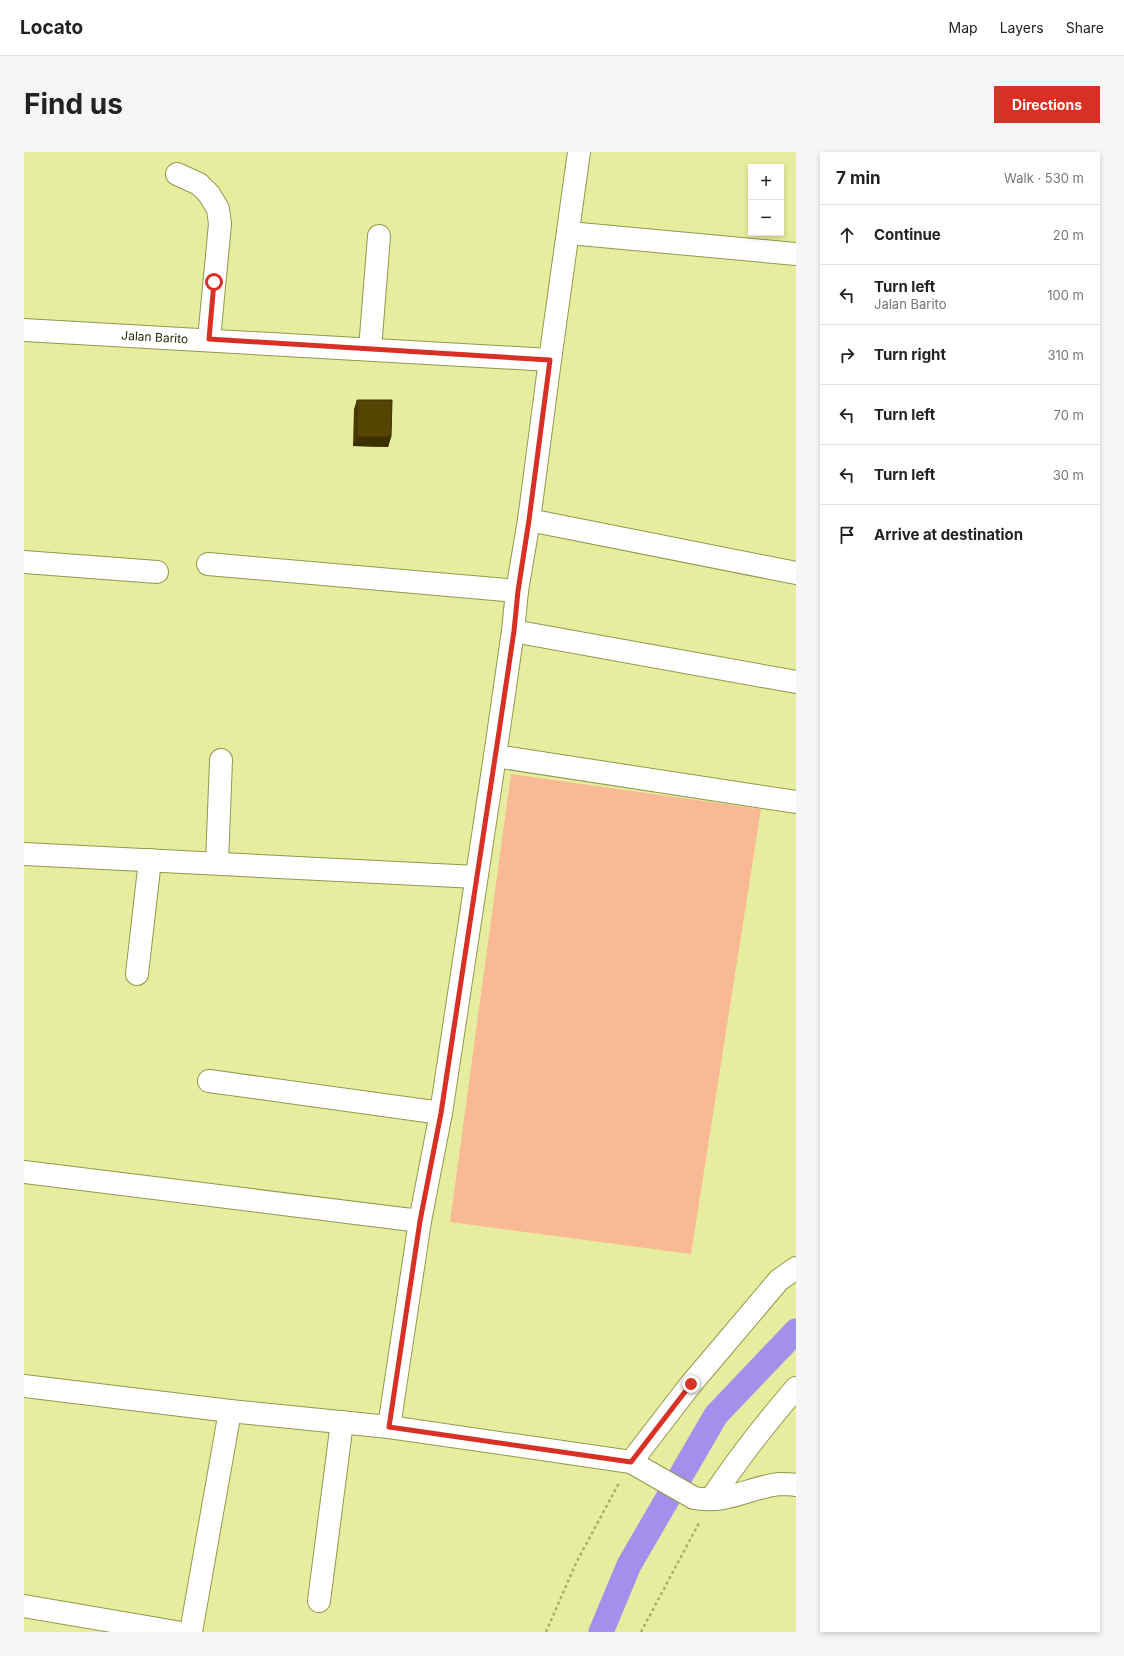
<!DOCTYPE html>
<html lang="en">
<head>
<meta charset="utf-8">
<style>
  body { margin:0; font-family:Inter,sans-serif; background:#f6f6f6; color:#222 }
  .controls { position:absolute; right:12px; top:12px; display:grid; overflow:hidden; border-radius:0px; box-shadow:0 2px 6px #0003 }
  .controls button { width:36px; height:36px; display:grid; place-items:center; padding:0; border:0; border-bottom:1px solid #e0e0e0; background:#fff; color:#222; font:20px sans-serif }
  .stop { position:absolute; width:12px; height:12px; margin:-9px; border:3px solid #d93025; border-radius:50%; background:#fff }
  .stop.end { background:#d93025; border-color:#fff; box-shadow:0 1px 4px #0008 }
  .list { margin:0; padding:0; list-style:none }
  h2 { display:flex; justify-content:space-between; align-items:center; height:52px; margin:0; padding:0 16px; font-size:17px }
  h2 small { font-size:13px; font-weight:400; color:#767676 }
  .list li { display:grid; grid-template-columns:26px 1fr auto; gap:12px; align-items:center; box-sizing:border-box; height:60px; padding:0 16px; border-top:1px solid #e0e0e0 }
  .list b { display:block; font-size:15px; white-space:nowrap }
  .list p { margin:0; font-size:13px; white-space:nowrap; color:#767676 }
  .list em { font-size:13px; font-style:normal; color:#767676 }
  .icon { flex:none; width:22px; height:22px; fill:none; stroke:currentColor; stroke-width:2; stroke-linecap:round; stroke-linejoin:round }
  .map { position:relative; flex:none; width:772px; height:1480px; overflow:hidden; border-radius:0px }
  header { display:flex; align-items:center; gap:24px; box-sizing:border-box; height:56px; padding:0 20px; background:#fff; border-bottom:1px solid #e0e0e0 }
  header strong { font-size:19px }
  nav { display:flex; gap:22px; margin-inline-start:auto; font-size:14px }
  .intro { display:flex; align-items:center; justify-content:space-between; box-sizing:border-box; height:96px; padding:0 24px }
  h1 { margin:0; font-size:28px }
  .button { padding:10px 18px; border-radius:0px; background:#d93025; color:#fff; font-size:14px; font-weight:700 }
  main { display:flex; gap:24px; padding:0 24px }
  aside { flex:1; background:#fff; border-radius:0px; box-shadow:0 2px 6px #0003 }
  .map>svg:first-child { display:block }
  .green { fill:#f8b994 }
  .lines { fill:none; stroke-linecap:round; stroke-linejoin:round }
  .canal { stroke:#a290ec; stroke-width:25 }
  .street-casing { stroke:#93974c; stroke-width:24 }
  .path { stroke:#a8ad6e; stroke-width:2.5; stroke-dasharray:3 3; stroke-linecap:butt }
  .street { stroke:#fff; stroke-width:22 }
  .wall { fill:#4a3b02 }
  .shaded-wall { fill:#3c3001 }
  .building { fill:#564502; stroke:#3c3001 }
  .route { stroke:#d93025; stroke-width:5 }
  .labels { text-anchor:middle; stroke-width:4; stroke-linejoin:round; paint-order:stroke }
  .street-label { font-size:12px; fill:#262807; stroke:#f4faac }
</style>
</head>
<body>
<header>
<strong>Locato</strong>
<nav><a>Map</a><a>Layers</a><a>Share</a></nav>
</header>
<div class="intro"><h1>Find us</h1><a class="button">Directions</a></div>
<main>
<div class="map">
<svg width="772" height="1480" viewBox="0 0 772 1480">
  <rect width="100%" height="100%" fill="#e7ed9f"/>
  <!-- green -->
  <path class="green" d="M 487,622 L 737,657 L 667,1102 L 426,1070 Z"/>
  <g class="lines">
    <!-- canal -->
    <path class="canal" d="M 577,1480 L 605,1413 L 692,1263 L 772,1179"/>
    <defs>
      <g id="street">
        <path d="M 153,22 L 175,32 L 185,42 L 194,57 L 196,72 L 185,187"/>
        <path d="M 545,81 L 772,102"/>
        <path id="s1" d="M 0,178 L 526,208"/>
        <path d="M 346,197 L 355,84"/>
        <path d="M 505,368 L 772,421"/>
        <path d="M 0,410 L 133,420"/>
        <path d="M 184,412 L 493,439"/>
        <path d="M 489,479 L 772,530"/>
        <path d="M 471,604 L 772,650"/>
        <path d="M 0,702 L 452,725"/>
        <path d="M 193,711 L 197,608"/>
        <path d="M 113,822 L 126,708"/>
        <path d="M 185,929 L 417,961"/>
        <path d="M 0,1020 L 396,1069"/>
        <path d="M 0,1234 L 206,1259 L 365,1275 L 607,1310 L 670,1346 C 705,1352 725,1335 756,1332 C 761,1332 767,1332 772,1333"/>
        <path d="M 365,1275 L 396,1069 L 417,961 L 471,604 L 489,479 L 493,439 L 505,368 L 526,208 L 555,0"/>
        <path d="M 607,1310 L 667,1232 L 755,1128 L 772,1116"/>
        <path d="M 687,1347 C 713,1308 741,1272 772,1236"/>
        <path d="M 295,1449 L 318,1270"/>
        <path d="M 0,1454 L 152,1480"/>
        <path d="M 167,1480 L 206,1259"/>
      </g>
    </defs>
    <!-- street casing -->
    <use href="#street" class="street-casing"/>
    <!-- path -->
    <g class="path">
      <path d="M 522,1480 L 552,1411 L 595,1331"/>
      <path d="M 617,1480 L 676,1369"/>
    </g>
    <!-- street -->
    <use href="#street" class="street"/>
  </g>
  <!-- wall -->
  <path class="wall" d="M 333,248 L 367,285 L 364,295 L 329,294 L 330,257 Z"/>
  <!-- shaded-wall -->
  <path class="shaded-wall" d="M 333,285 L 367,285 L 364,295 L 329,294 Z"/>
  <!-- building -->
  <path class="building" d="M 333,248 L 368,248 L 367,285 L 333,285 Z"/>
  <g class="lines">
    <!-- route -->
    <path class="route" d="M 190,130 L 185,187 L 526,208 L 505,368 L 494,439 L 490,479 L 476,573 L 417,961 L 396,1069 L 365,1275 L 607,1310 L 667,1232"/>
  </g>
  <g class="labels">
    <!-- street labels -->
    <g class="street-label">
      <text dy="4" stroke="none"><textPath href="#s1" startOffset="131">Jalan Barito</textPath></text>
    </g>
  </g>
</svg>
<div class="controls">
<button>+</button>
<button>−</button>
</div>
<div class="stop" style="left:190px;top:130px"></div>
<div class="stop end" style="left:667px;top:1232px"></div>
</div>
<aside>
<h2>7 min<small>Walk · 530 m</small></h2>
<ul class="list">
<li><svg class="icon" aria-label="ahead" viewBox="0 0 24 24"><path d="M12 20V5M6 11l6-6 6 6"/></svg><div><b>Continue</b></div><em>20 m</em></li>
<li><svg class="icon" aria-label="left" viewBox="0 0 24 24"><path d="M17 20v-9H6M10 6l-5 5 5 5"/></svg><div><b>Turn left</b><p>Jalan Barito</p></div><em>100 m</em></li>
<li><svg class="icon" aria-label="right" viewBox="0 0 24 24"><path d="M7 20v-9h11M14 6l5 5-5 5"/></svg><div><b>Turn right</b></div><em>310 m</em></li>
<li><svg class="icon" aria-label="left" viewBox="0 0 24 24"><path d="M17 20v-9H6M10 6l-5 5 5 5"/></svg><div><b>Turn left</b></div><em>70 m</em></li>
<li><svg class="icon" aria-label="left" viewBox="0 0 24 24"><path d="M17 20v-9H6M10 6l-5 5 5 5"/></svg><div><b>Turn left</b></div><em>30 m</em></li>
<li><svg class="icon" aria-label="arrive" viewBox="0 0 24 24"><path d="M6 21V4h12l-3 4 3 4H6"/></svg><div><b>Arrive at destination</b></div></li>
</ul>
</aside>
</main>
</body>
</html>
